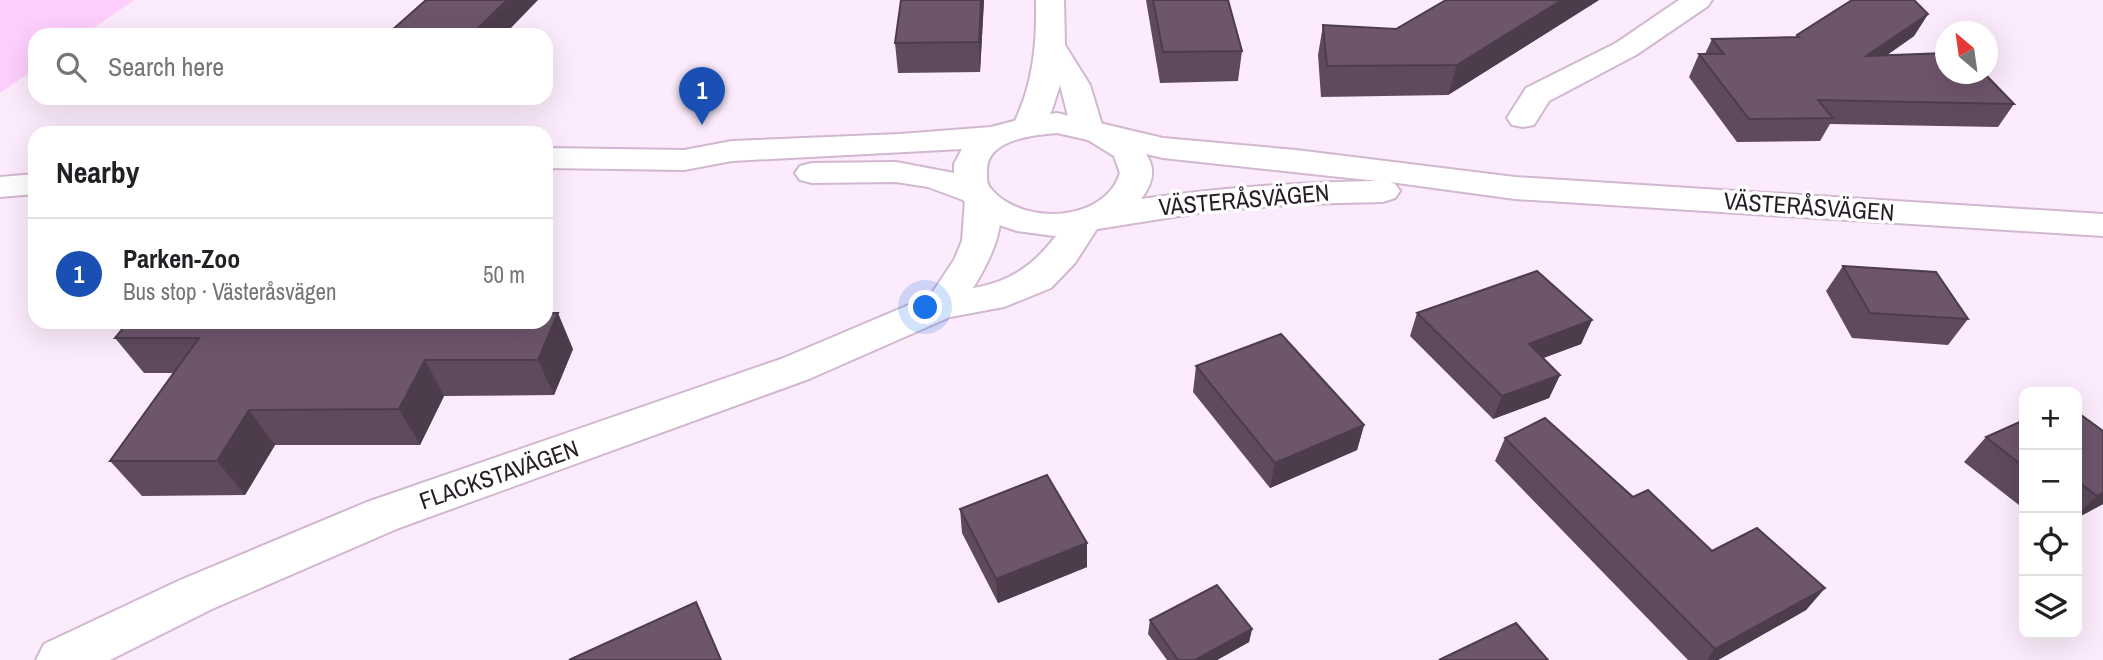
<!DOCTYPE html>
<html lang="en">
<head>
<meta charset="utf-8">
<style>
  body { margin:0; font-family:"Archivo Narrow",sans-serif; background:#f6f6f6; color:#202124 }
  .controls { position:absolute; right:21px; bottom:21px; display:grid; overflow:hidden; border-radius:14px; box-shadow:0 7px 28px #0002 }
  .controls button { width:63px; height:63px; display:grid; place-items:center; padding:0; border:0; border-bottom:2px solid #e0e0e0; background:#fff; color:#202124; font:35px sans-serif }
  .compass { position:absolute; left:1935px; top:21px; width:63px; height:63px; border-radius:50%; background:#fff; box-shadow:0 7px 28px #0002; rotate:331deg }
  .you { position:absolute; left:926px; top:308px; width:24px; height:24px; margin:-18px; border:5px solid #fff; border-radius:50%; background:#1a73e8; box-shadow:0 0 0 10px #1a73e833 }
  .badge { display:grid; place-items:center; width:46px; height:46px; border-radius:50%; background:#b32456; color:#fff; font-size:23px; font-weight:700 }
  .pin { position:absolute; translate:-50% -58px; filter:drop-shadow(0 2px 4px #0008) }
  .pin::after { content:''; position:absolute; top:37px; width:24px; height:21px; background:inherit; clip-path:polygon(0 0,100% 0,50% 100%) }
  .list { margin:0; padding:0; list-style:none }
  h2 { display:flex; justify-content:space-between; align-items:center; height:91px; margin:0; padding:0 28px; font-size:30px }
  h2 small { font-size:23px; font-weight:400; color:#757577 }
  .list li { display:grid; grid-template-columns:46px 1fr auto; gap:21px; align-items:center; box-sizing:border-box; height:112px; padding:0 28px; border-top:2px solid #e0e0e0 }
  .list b { display:block; font-size:26px; white-space:nowrap }
  .list p { margin:0; font-size:23px; white-space:nowrap; color:#757577 }
  .list em { font-size:23px; font-style:normal; color:#757577 }
  .icon { flex:none; width:38px; height:38px; fill:none; stroke:currentColor; stroke-width:2; stroke-linecap:round; stroke-linejoin:round }
  .map { position:relative; flex:none; width:2103px; height:660px; overflow:hidden }
  .search { position:absolute; background:#fff; box-shadow:0 7px 28px #0002; left:28px; top:28px; width:525px; height:77px; display:flex; align-items:center; gap:18px; box-sizing:border-box; padding:0 24px; border-radius:21px; color:#757577; font-size:26px }
  .panel { position:absolute; background:#fff; box-shadow:0 7px 28px #0002; left:28px; top:126px; width:525px; height:203px; border-radius:21px }
  .map>svg:first-child { display:block }
  .green { fill:#fecffd }
  .lines { fill:none; stroke-linecap:round; stroke-linejoin:round }
  .street-casing { stroke:#d1b7d0; stroke-width:4 }
  .secondary-casing { stroke:#d1b7d0; stroke-width:4 }
  .street { fill:#fff; fill-rule:evenodd }
  .secondary { fill:#fff; fill-rule:evenodd }
  .wall { fill:#5e495d }
  .shaded-wall { fill:#4c3c4c }
  .building { fill:#6d556c; stroke:#4c3c4c; stroke-width:2 }
  .labels { text-anchor:middle; stroke-width:7; stroke-linejoin:round; paint-order:stroke }
  .street-label { font-size:24px; fill:#281e27; stroke:#fff }
</style>
</head>
<body>
<div class="map">
<svg width="2103" height="660" viewBox="0 0 2103 660">
  <rect width="100%" height="100%" fill="#fcebfc"/>
  <!-- green -->
  <path class="green" d="M 0,0 L 134,0 L 84,35 L 35,35 L 35,69 L 0,93 Z"/>
  <g class="lines">
    <defs>
      <g id="street">
        <path d="M 1036,0 L 1064,0 L 1065,45 L 1090,85 L 1103,128 L 1098,135 L 1087,138 L 1076,135 L 1071,128 L 1060,85 L 1052,110 L 1040,132 L 1029,135 L 1018,132 L 1013,125 C 1033,85 1037,45 1036,0 Z"/>
        <path d="M 1679,0 L 1712,0 L 1708,6 L 1636,55 L 1549,101 L 1534,125 L 1523,127 L 1512,125 L 1507,118 L 1526,88 L 1616,43 Z"/>
        <path d="M 982,189 L 994,192 C 1012,220 988,264 973,288 C 1024,280 1045,252 1073,213 L 1085,210 L 1097,213 L 1102,221 L 1075,263 L 1051,288 L 1004,307 L 950,317 L 809,379 L 399,528 L 212,609 L 110,660 L 36,660 L 44,644 L 178,581 L 367,502 L 781,359 L 930,296 L 954,260 L 962,241 L 965,200 L 970,192 Z"/>
      </g>
      <g id="secondary">
        <path d="M 1057,113 L 1163,138 L 1296,150 L 1515,177 L 2103,214 L 2103,236 L 1515,199 L 1390,182 L 1395,184 L 1400,191 L 1395,198 L 1383,202 L 1299,204 L 1210,211 L 1054,236 L 1017,231 L 990,222 L 975,212 L 963,200 L 928,187 L 896,182 L 812,183 L 800,180 L 795,173 L 800,166 L 812,163 L 896,162 L 954,173 L 954,164 L 962,149 L 732,161 L 684,170 L 546,168 L 546,148 L 684,150 L 732,141 L 900,134 L 991,127 L 1029,117 ZM 1057,133 L 1088,140 L 1114,156 L 1120,173 C 1105,222 1024,226 992,190 C 986,184 987,178 987,170 C 987,139 1034,135 1057,133 ZM 1146,154 L 1163,158 L 1377,181 C 1298,182 1220,188 1141,199 C 1152,185 1157,170 1146,154 Z"/>
        <path d="M 35,174 L 35,194 L 0,197 L 0,177 Z"/>
      </g>
    </defs>
    <!-- street casing -->
    <use href="#street" class="street-casing"/>
    <!-- secondary casing -->
    <use href="#secondary" class="secondary-casing"/>
    <!-- street -->
    <use href="#street" class="street"/>
    <!-- secondary -->
    <use href="#secondary" class="secondary"/>
  </g>
  <!-- wall -->
  <g class="wall">
    <path d="M 901,0 L 984,0 L 980,72 L 898,73 L 895,43 Z"/>
    <path d="M 1146,0 L 1228,0 L 1242,51 L 1238,81 L 1160,83 Z"/>
    <path d="M 1599,0 L 1448,95 L 1321,97 L 1318,55 L 1323,25 L 1396,29 Z"/>
    <path d="M 1928,14 L 1914,36 L 1887,55 L 2014,104 L 1998,127 L 1830,124 L 1820,141 L 1737,142 L 1689,77 L 1699,54 L 1705,54 L 1712,39 L 1796,37 L 1797,35 Z"/>
    <path d="M 391,31 L 504,35 L 393,35 Z"/>
    <path d="M 1843,266 L 1968,319 L 1948,345 L 1852,338 L 1826,291 Z"/>
    <path d="M 1417,313 L 1592,320 L 1581,344 L 1543,358 L 1560,375 L 1549,398 L 1493,419 L 1410,336 Z"/>
    <path d="M 128,322 L 573,349 L 554,395 L 444,396 L 420,445 L 275,445 L 245,495 L 142,496 L 110,461 L 173,373 L 144,373 L 115,338 Z"/>
    <path d="M 1196,366 L 1364,425 L 1357,450 L 1270,488 L 1193,392 Z"/>
    <path d="M 2077,412 L 2103,504 L 2077,518 Z"/>
    <path d="M 2024,420 L 2024,509 L 1964,462 L 1986,437 Z"/>
    <path d="M 1505,438 L 1633,497 L 1712,551 L 1825,588 L 1806,610 L 1718,660 L 1688,660 L 1495,461 Z"/>
    <path d="M 960,509 L 1087,567 L 998,603 L 962,533 Z"/>
    <path d="M 1150,620 L 1252,629 L 1249,642 L 1217,660 L 1167,660 L 1148,634 Z"/>
  </g>
  <!-- shaded-wall -->
  <g class="shaded-wall">
    <path d="M 507,0 L 538,0 L 504,35 L 471,35 Z"/>
    <path d="M 981,0 L 984,0 L 980,72 L 979,42 Z"/>
    <path d="M 1562,0 L 1599,0 L 1448,95 L 1457,65 Z"/>
    <path d="M 1928,14 L 1914,36 L 1853,79 L 1866,56 Z"/>
    <path d="M 558,313 L 573,349 L 554,395 L 538,360 Z"/>
    <path d="M 1592,320 L 1581,344 L 1519,367 L 1529,344 Z"/>
    <path d="M 425,360 L 444,396 L 420,445 L 399,409 Z"/>
    <path d="M 1560,375 L 1549,398 L 1493,419 L 1502,396 Z"/>
    <path d="M 249,410 L 275,445 L 245,495 L 217,461 Z"/>
    <path d="M 1364,425 L 1357,450 L 1270,488 L 1275,463 Z"/>
    <path d="M 2103,493 L 2103,504 L 2077,518 L 2077,515 L 2097,496 Z"/>
    <path d="M 1087,543 L 1087,567 L 998,603 L 996,579 Z"/>
    <path d="M 1825,588 L 1806,610 L 1718,660 L 1707,660 L 1715,649 Z"/>
    <path d="M 1252,629 L 1249,642 L 1217,660 L 1195,660 Z"/>
  </g>
  <!-- building -->
  <g class="building">
    <path d="M 426,0 L 507,0 L 471,35 L 432,35 L 391,31 Z"/>
    <path d="M 901,0 L 981,0 L 979,42 L 895,43 Z"/>
    <path d="M 1153,0 L 1228,0 L 1242,51 L 1163,52 Z"/>
    <path d="M 1446,0 L 1562,0 L 1457,65 L 1327,66 L 1323,25 L 1396,29 Z"/>
    <path d="M 1852,0 L 1914,0 L 1928,14 L 1866,56 L 1945,53 L 1945,74 L 1985,74 L 2014,104 L 1818,100 L 1833,118 L 1749,119 L 1699,54 L 1724,54 L 1712,39 L 1799,37 L 1797,35 Z"/>
    <path d="M 1843,266 L 1936,272 L 1968,319 L 1870,313 Z"/>
    <path d="M 1537,271 L 1592,320 L 1529,344 L 1560,375 L 1502,396 L 1417,313 Z"/>
    <path d="M 546,313 L 558,313 L 538,360 L 425,360 L 399,409 L 249,410 L 217,461 L 110,461 L 199,338 L 115,338 L 128,322 L 546,322 Z"/>
    <path d="M 1281,334 L 1364,425 L 1275,463 L 1196,366 Z"/>
    <path d="M 2077,412 L 2103,431 L 2103,493 L 2097,496 L 2077,481 Z"/>
    <path d="M 1545,418 L 1633,497 L 1648,490 L 1712,551 L 1757,528 L 1825,588 L 1715,649 L 1505,438 Z"/>
    <path d="M 2024,420 L 2024,467 L 1986,437 Z"/>
    <path d="M 1047,475 L 1087,543 L 996,579 L 960,509 Z"/>
    <path d="M 1217,585 L 1252,629 L 1195,660 L 1178,660 L 1150,620 Z"/>
    <path d="M 696,602 L 721,660 L 569,660 Z"/>
    <path d="M 1516,623 L 1548,660 L 1439,660 Z"/>
  </g>
  <g class="labels">
    <!-- street labels -->
    <g class="street-label">
      <text transform="translate(1244 200) rotate(-5)" y="8">VÄSTERÅSVÄGEN</text>
      <text transform="translate(1809 207) rotate(4)" y="8">VÄSTERÅSVÄGEN</text>
      <text transform="translate(499 475) rotate(-19)" y="8">FLACKSTAVÄGEN</text>
    </g>
  </g>
</svg>
<div class="controls">
<button>+</button>
<button>−</button>
<button><svg class="icon" aria-label="locate" viewBox="0 0 24 24"><circle cx="12" cy="12" r="6"/><path d="M12 2v4M12 18v4M2 12h4M18 12h4"/></svg></button>
<button><svg class="icon" aria-label="layers" viewBox="0 0 24 24"><path d="M12 4l9 5-9 5-9-5zM3 14l9 5 9-5"/></svg></button>
</div>
<svg class="compass" viewBox="-18 -18 36 36"><path d="M0-13l5 13h-10z" fill="#e53935"/><path d="M0 13l5-13h-10z" fill="#757577"/></svg>
<div class="you"></div>
<div class="pin badge" style="left:702px;top:125px;background:#1a4fb4">1</div>
<div class="search"><svg class="icon" aria-label="search" viewBox="0 0 24 24"><circle cx="10" cy="10" r="6"/><path d="M15 15l6 6"/></svg>Search here</div>
<section class="panel">
<h2>Nearby<small></small></h2>
<ul class="list">
<li><span class="badge" style="background:#1a4fb4">1</span><div><b>Parken-Zoo</b><p>Bus stop · Västeråsvägen</p></div><em>50 m</em></li>
</ul>
</section>
</div>
</body>
</html>
